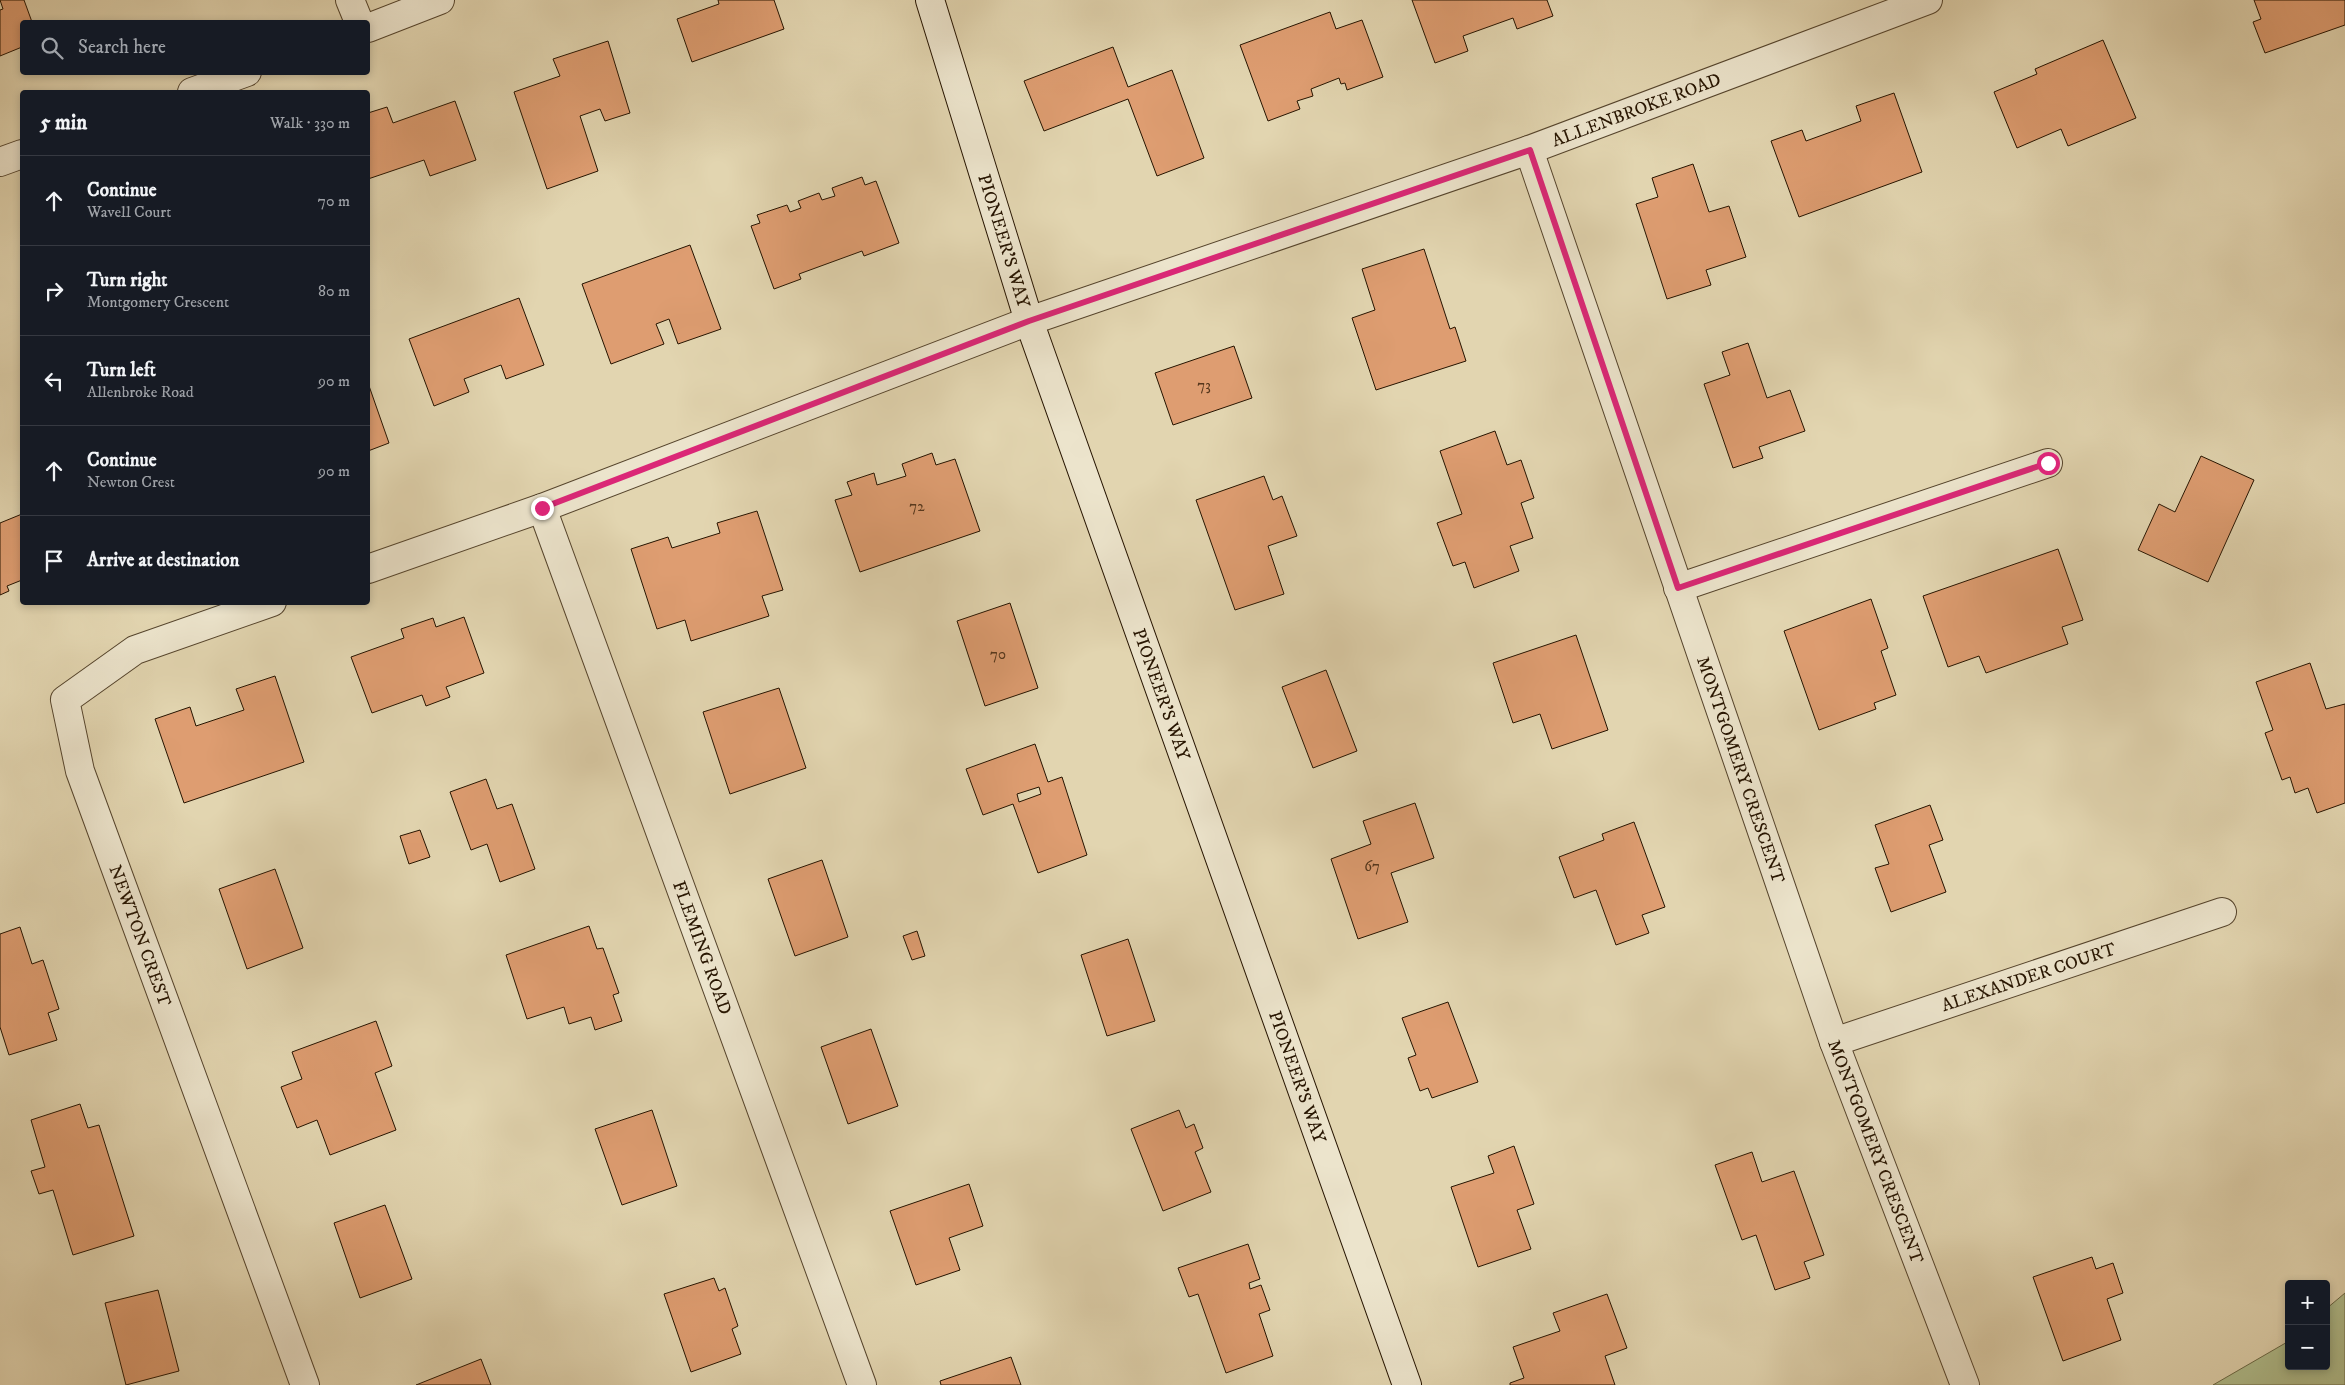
<!DOCTYPE html>
<html lang="en">
<head>
<meta charset="utf-8">
<style>
  body { margin:0; font-family:"IM FELL DW Pica",serif; background:#20242c; color:#f1f3f6 }
  .controls { position:absolute; right:15px; bottom:15px; display:grid; overflow:hidden; border-radius:5px; box-shadow:0 2px 8px #0003 }
  .controls button { width:45px; height:45px; display:grid; place-items:center; padding:0; border:0; border-bottom:1px solid #363941; background:#171b24; color:#f1f3f6; font:25px sans-serif }
  .stop { position:absolute; width:15px; height:15px; margin:-11px; border:4px solid #db2777; border-radius:50%; background:#fff }
  .stop.end { background:#db2777; border-color:#fff; box-shadow:0 1px 5px #0008 }
  .list { margin:0; padding:0; list-style:none }
  h2 { display:flex; justify-content:space-between; align-items:center; height:65px; margin:0; padding:0 20px; font-size:21px }
  h2 small { font-size:16px; font-weight:400; color:#9ea1a6 }
  .list li { display:grid; grid-template-columns:32px 1fr auto; gap:15px; align-items:center; box-sizing:border-box; height:90px; padding:0 20px; border-top:1px solid #363941 }
  .list b { display:block; font-size:19px; white-space:nowrap }
  .list p { margin:0; font-size:16px; white-space:nowrap; color:#9ea1a6 }
  .list em { font-size:16px; font-style:normal; color:#9ea1a6 }
  .icon { flex:none; width:28px; height:28px; fill:none; stroke:currentColor; stroke-width:2; stroke-linecap:round; stroke-linejoin:round }
  .map { position:relative; flex:none; width:2345px; height:1385px; overflow:hidden }
  .search { position:absolute; background:#171b24; box-shadow:0 2px 8px #0003; left:20px; top:20px; width:350px; height:55px; display:flex; align-items:center; gap:12px; box-sizing:border-box; padding:0 18px; border-radius:5px; color:#9ea1a6; font-size:19px }
  .panel { position:absolute; background:#171b24; box-shadow:0 2px 8px #0003; left:20px; top:90px; width:350px; height:515px; border-radius:5px }
  .map>svg:first-child { display:block }
  .green { fill:#b0be8d; stroke:#6b6946 }
  .building { fill:#de9d71; stroke:#261400; fill-rule:evenodd }
  .lines { fill:none; stroke-linecap:round; stroke-linejoin:round }
  .minor-casing { stroke:#55442c; stroke-width:30 }
  .secondary-casing { stroke:#261400; stroke-width:30 }
  .minor { stroke:#ece4cc; stroke-width:28 }
  .secondary { stroke:#ece4cc; stroke-width:28 }
  .route { stroke:#db2777; stroke-width:6 }
  .labels { text-anchor:middle; stroke-width:4; stroke-linejoin:round; paint-order:stroke }
  .number-label { font-size:15px; fill:#54361c }
  .street-label { font-size:18px; fill:#261400; stroke:#ece4cc }
</style>
</head>
<body>
<div class="map">
<svg width="2345" height="1385" viewBox="0 0 2345 1385">
  <rect width="100%" height="100%" fill="#e2d5b0"/>
  <filter id="stains"><feTurbulence type="fractalNoise" baseFrequency=".004" numOctaves="4"/><feColorMatrix values="0 0 0 0 .2 0 0 0 0 .09 0 0 0 0 .02 0 0 0 .5 -.17"/></filter>
  <radialGradient id="worn" r=".72"><stop offset=".6" stop-color="#630" stop-opacity="0"/><stop offset="1" stop-color="#630" stop-opacity=".3"/></radialGradient>
  <!-- green -->
  <path class="green" d="M 2345,1293 L 2345,1385 L 2213,1385 L 2289,1341 L 2289,1366 L 2326,1366 L 2326,1309 Z"/>
  <!-- building -->
  <g class="building">
    <path d="M 0,0 L 24,0 L 32,22 L 22,22 L 22,47 L 0,56 L 0,10 L 3,9 Z"/>
    <path d="M 718,0 L 774,0 L 784,29 L 692,62 L 677,19 L 719,4 Z"/>
    <path d="M 1412,0 L 1547,0 L 1553,16 L 1517,29 L 1513,18 L 1463,36 L 1468,51 L 1435,63 Z"/>
    <path d="M 2254,0 L 2345,0 L 2345,25 L 2265,53 L 2253,22 L 2261,19 Z"/>
    <path d="M 1330,12 L 1336,29 L 1362,20 L 1383,77 L 1347,90 L 1345,83 L 1341,84 L 1339,78 L 1311,89 L 1313,96 L 1297,101 L 1300,109 L 1268,121 L 1240,45 Z"/>
    <path d="M 2103,40 L 2136,118 L 2068,146 L 2061,129 L 2017,148 L 1994,92 L 2037,74 L 2035,69 Z"/>
    <path d="M 608,41 L 630,113 L 605,121 L 600,109 L 580,116 L 598,171 L 547,189 L 514,92 L 560,76 L 553,59 Z"/>
    <path d="M 1113,47 L 1128,87 L 1172,70 L 1204,158 L 1157,176 L 1128,99 L 1044,131 L 1024,81 Z"/>
    <path d="M 1894,93 L 1922,172 L 1799,217 L 1771,141 L 1802,130 L 1806,141 L 1861,121 L 1856,106 Z"/>
    <path d="M 455,101 L 476,160 L 430,176 L 424,160 L 368,179 L 368,113 L 387,107 L 393,123 Z"/>
    <path d="M 1693,164 L 1709,212 L 1729,206 L 1746,257 L 1706,270 L 1711,285 L 1667,299 L 1636,204 L 1658,197 L 1652,178 Z"/>
    <path d="M 862,177 L 865,185 L 876,181 L 899,243 L 864,256 L 862,251 L 799,274 L 801,279 L 774,289 L 751,226 L 760,223 L 757,215 L 787,205 L 790,212 L 801,208 L 798,201 L 819,193 L 822,200 L 835,196 L 832,188 Z"/>
    <path d="M 690,245 L 721,329 L 678,344 L 669,319 L 656,324 L 664,344 L 611,364 L 582,284 Z"/>
    <path d="M 1424,249 L 1450,329 L 1455,327 L 1466,361 L 1376,390 L 1352,318 L 1375,310 L 1362,269 Z"/>
    <path d="M 519,298 L 544,365 L 506,379 L 501,365 L 464,379 L 469,392 L 434,406 L 409,339 Z"/>
    <path d="M 1748,343 L 1767,398 L 1790,390 L 1805,431 L 1759,447 L 1763,458 L 1733,468 L 1704,384 L 1730,375 L 1722,352 Z"/>
    <path d="M 1234,346 L 1252,398 L 1173,425 L 1155,373 Z"/>
    <path d="M 368,383 L 389,443 L 368,451 Z"/>
    <path d="M 1495,431 L 1507,465 L 1521,460 L 1534,498 L 1521,503 L 1533,538 L 1510,546 L 1519,571 L 1474,588 L 1465,562 L 1453,566 L 1437,523 L 1462,514 L 1440,451 Z"/>
    <path d="M 932,453 L 936,465 L 955,459 L 980,531 L 860,572 L 835,500 L 852,495 L 847,482 L 874,473 L 877,485 L 906,476 L 902,464 Z"/>
    <path d="M 2201,456 L 2254,480 L 2208,582 L 2138,550 L 2159,504 L 2175,512 Z"/>
    <path d="M 1264,476 L 1273,500 L 1282,496 L 1297,536 L 1268,546 L 1284,594 L 1235,610 L 1196,500 Z"/>
    <path d="M 757,511 L 783,590 L 762,596 L 769,616 L 691,641 L 685,620 L 657,629 L 631,549 L 668,537 L 672,548 L 720,533 L 717,523 Z"/>
    <path d="M 22,514 L 22,580 L 7,586 L 9,591 L 0,595 L 0,523 Z"/>
    <path d="M 2058,549 L 2083,620 L 2062,627 L 2068,644 L 1986,673 L 1979,656 L 1948,667 L 1923,596 Z"/>
    <path d="M 1871,599 L 1888,648 L 1881,651 L 1896,695 L 1874,703 L 1876,709 L 1819,730 L 1784,631 Z"/>
    <path d="M 1010,603 L 1038,688 L 985,706 L 957,621 Z"/>
    <path d="M 464,617 L 484,673 L 446,687 L 450,697 L 426,706 L 422,695 L 372,713 L 351,657 L 404,638 L 401,629 L 433,618 L 436,627 Z"/>
    <path d="M 1576,635 L 1608,730 L 1552,749 L 1540,714 L 1513,723 L 1493,663 Z"/>
    <path d="M 2310,663 L 2326,709 L 2345,704 L 2345,803 L 2317,813 L 2308,788 L 2295,793 L 2290,777 L 2282,780 L 2265,733 L 2273,730 L 2256,682 Z"/>
    <path d="M 1326,670 L 1357,751 L 1313,768 L 1282,687 Z"/>
    <path d="M 275,676 L 304,762 L 184,803 L 155,719 L 190,707 L 196,726 L 244,710 L 236,689 Z"/>
    <path d="M 779,688 L 806,768 L 730,794 L 703,712 Z"/>
    <path d="M 1035,744 L 1048,782 L 1062,777 L 1087,855 L 1038,873 L 1013,804 L 983,815 L 966,769 ZM 1039,787 L 1041,794 L 1019,802 L 1017,794 Z"/>
    <path d="M 486,779 L 497,809 L 512,804 L 535,869 L 500,882 L 487,844 L 471,850 L 450,792 Z"/>
    <path d="M 1415,803 L 1434,858 L 1391,873 L 1408,922 L 1358,939 L 1331,859 L 1371,844 L 1363,821 Z"/>
    <path d="M 1930,805 L 1943,840 L 1929,845 L 1946,892 L 1891,912 L 1875,868 L 1889,864 L 1875,825 Z"/>
    <path d="M 1634,822 L 1665,907 L 1642,915 L 1649,933 L 1616,945 L 1596,890 L 1574,898 L 1559,857 L 1604,840 L 1602,834 Z"/>
    <path d="M 420,830 L 430,857 L 409,864 L 400,836 Z"/>
    <path d="M 822,860 L 848,937 L 795,956 L 768,879 Z"/>
    <path d="M 275,869 L 303,948 L 247,969 L 219,889 Z"/>
    <path d="M 589,926 L 597,949 L 603,948 L 619,993 L 613,995 L 622,1021 L 595,1030 L 591,1017 L 569,1024 L 564,1007 L 527,1019 L 506,955 Z"/>
    <path d="M 20,927 L 32,964 L 43,960 L 59,1009 L 48,1013 L 57,1040 L 9,1055 L 0,1027 L 0,934 Z"/>
    <path d="M 917,931 L 925,956 L 912,960 L 903,936 Z"/>
    <path d="M 1128,939 L 1155,1021 L 1107,1036 L 1081,955 Z"/>
    <path d="M 1448,1002 L 1478,1082 L 1432,1098 L 1428,1088 L 1420,1091 L 1408,1058 L 1416,1055 L 1402,1018 Z"/>
    <path d="M 376,1021 L 392,1066 L 375,1073 L 396,1130 L 330,1155 L 317,1120 L 297,1128 L 281,1087 L 302,1079 L 292,1052 Z"/>
    <path d="M 871,1029 L 898,1106 L 848,1124 L 821,1047 Z"/>
    <path d="M 80,1104 L 88,1128 L 99,1125 L 134,1236 L 73,1255 L 53,1190 L 39,1194 L 31,1171 L 45,1167 L 31,1120 Z"/>
    <path d="M 652,1110 L 677,1186 L 622,1205 L 595,1129 Z"/>
    <path d="M 1179,1110 L 1186,1128 L 1194,1124 L 1203,1148 L 1195,1152 L 1211,1192 L 1163,1211 L 1131,1129 Z"/>
    <path d="M 1514,1146 L 1534,1204 L 1517,1210 L 1531,1249 L 1478,1267 L 1451,1187 L 1494,1173 L 1488,1156 Z"/>
    <path d="M 1752,1152 L 1762,1182 L 1794,1171 L 1824,1255 L 1804,1262 L 1810,1278 L 1775,1290 L 1756,1235 L 1742,1240 L 1715,1165 Z"/>
    <path d="M 969,1184 L 983,1226 L 949,1238 L 960,1270 L 916,1285 L 890,1211 Z"/>
    <path d="M 385,1205 L 412,1279 L 360,1298 L 334,1223 Z"/>
    <path d="M 1248,1244 L 1260,1279 L 1249,1283 L 1250,1289 L 1261,1285 L 1270,1310 L 1259,1314 L 1273,1356 L 1226,1373 L 1198,1294 L 1189,1297 L 1178,1268 Z"/>
    <path d="M 2092,1257 L 2096,1269 L 2113,1263 L 2123,1293 L 2107,1299 L 2121,1340 L 2063,1361 L 2033,1277 Z"/>
    <path d="M 714,1278 L 719,1291 L 725,1288 L 738,1326 L 732,1329 L 741,1354 L 691,1372 L 664,1294 Z"/>
    <path d="M 158,1290 L 179,1371 L 126,1385 L 105,1303 Z"/>
    <path d="M 1607,1294 L 1627,1348 L 1605,1356 L 1615,1385 L 1510,1385 L 1510,1383 L 1524,1378 L 1513,1347 L 1560,1331 L 1553,1313 Z"/>
    <path d="M 1011,1357 L 1021,1385 L 941,1385 L 940,1381 Z"/>
    <path d="M 481,1359 L 491,1385 L 416,1385 Z"/>
  </g>
  <g class="lines">
    <defs>
      <g id="minor">
        <path d="M 350,0 L 359,22"/>
        <path d="M 368,28 L 440,0"/>
        <path d="M 192,92 L 247,72"/>
        <path id="s1" d="M 1529,150 L 1834,1042 L 1965,1385"/>
        <path d="M 0,162 L 22,154"/>
        <path id="s2" d="M 542,508 L 862,1385"/>
        <path id="s3" d="M 368,569 L 542,508 L 1029,321 L 1529,150 L 1928,0"/>
        <path d="M 1678,588 L 2048,463"/>
        <path id="s4" d="M 272,602 L 135,650 L 65,700 L 80,771 L 305,1385"/>
        <path id="s5" d="M 1834,1042 L 2222,912"/>
      </g>
      <g id="secondary">
        <path id="s6" d="M 930,0 L 1029,321 L 1407,1385"/>
      </g>
    </defs>
    <!-- minor casing -->
    <use href="#minor" class="minor-casing"/>
    <!-- secondary casing -->
    <use href="#secondary" class="secondary-casing"/>
    <!-- minor -->
    <use href="#minor" class="minor"/>
    <!-- secondary -->
    <use href="#secondary" class="secondary"/>
  </g>
  <g class="lines">
    <!-- route -->
    <path class="route" d="M 542,508 L 1029,321 L 1530,150 L 1678,588 L 2048,463"/>
  </g>
  <g class="labels">
    <!-- number labels -->
    <g class="number-label">
      <text x="1204" y="390">73</text>
      <text x="917" y="511">72</text>
      <text x="998" y="659">70</text>
      <text x="1372" y="871">67</text>
    </g>
    <!-- street labels -->
    <g class="street-label">
      <text dy="6" stroke="none"><textPath href="#s3" startOffset="1349">ALLENBROKE ROAD</textPath></text>
      <text dy="6" stroke="none"><textPath href="#s6" startOffset="252">PIONEER'S WAY</textPath></text>
      <text dy="6" stroke="none"><textPath href="#s6" startOffset="732">PIONEER'S WAY</textPath></text>
      <text dy="6" stroke="none"><textPath href="#s1" startOffset="655">MONTGOMERY CRESCENT</textPath></text>
      <text dy="6" stroke="none"><textPath href="#s4" startOffset="479">NEWTON CREST</textPath></text>
      <text dy="6" stroke="none"><textPath href="#s2" startOffset="468">FLEMING ROAD</textPath></text>
      <text dy="6" stroke="none"><textPath href="#s5" startOffset="205">ALEXANDER COURT</textPath></text>
      <text dy="6" stroke="none"><textPath href="#s6" startOffset="1138">PIONEER'S WAY</textPath></text>
      <text dy="6" stroke="none"><textPath href="#s1" startOffset="1060">MONTGOMERY CRESCENT</textPath></text>
    </g>
  </g>
  <rect width="100%" height="100%" filter="url(#stains)"/>
  <rect width="100%" height="100%" fill="url(#worn)"/>
</svg>
<div class="controls">
<button>+</button>
<button>−</button>
</div>
<div class="stop" style="left:2048px;top:463px"></div>
<div class="stop end" style="left:542px;top:508px"></div>
<div class="search"><svg class="icon" aria-label="search" viewBox="0 0 24 24"><circle cx="10" cy="10" r="6"/><path d="M15 15l6 6"/></svg>Search here</div>
<section class="panel">
<h2>5 min<small>Walk · 330 m</small></h2>
<ul class="list">
<li><svg class="icon" aria-label="ahead" viewBox="0 0 24 24"><path d="M12 20V5M6 11l6-6 6 6"/></svg><div><b>Continue</b><p>Wavell Court</p></div><em>70 m</em></li>
<li><svg class="icon" aria-label="right" viewBox="0 0 24 24"><path d="M7 20v-9h11M14 6l5 5-5 5"/></svg><div><b>Turn right</b><p>Montgomery Crescent</p></div><em>80 m</em></li>
<li><svg class="icon" aria-label="left" viewBox="0 0 24 24"><path d="M17 20v-9H6M10 6l-5 5 5 5"/></svg><div><b>Turn left</b><p>Allenbroke Road</p></div><em>90 m</em></li>
<li><svg class="icon" aria-label="ahead" viewBox="0 0 24 24"><path d="M12 20V5M6 11l6-6 6 6"/></svg><div><b>Continue</b><p>Newton Crest</p></div><em>90 m</em></li>
<li><svg class="icon" aria-label="arrive" viewBox="0 0 24 24"><path d="M6 21V4h12l-3 4 3 4H6"/></svg><div><b>Arrive at destination</b></div></li>
</ul>
</section>
</div>
</body>
</html>
